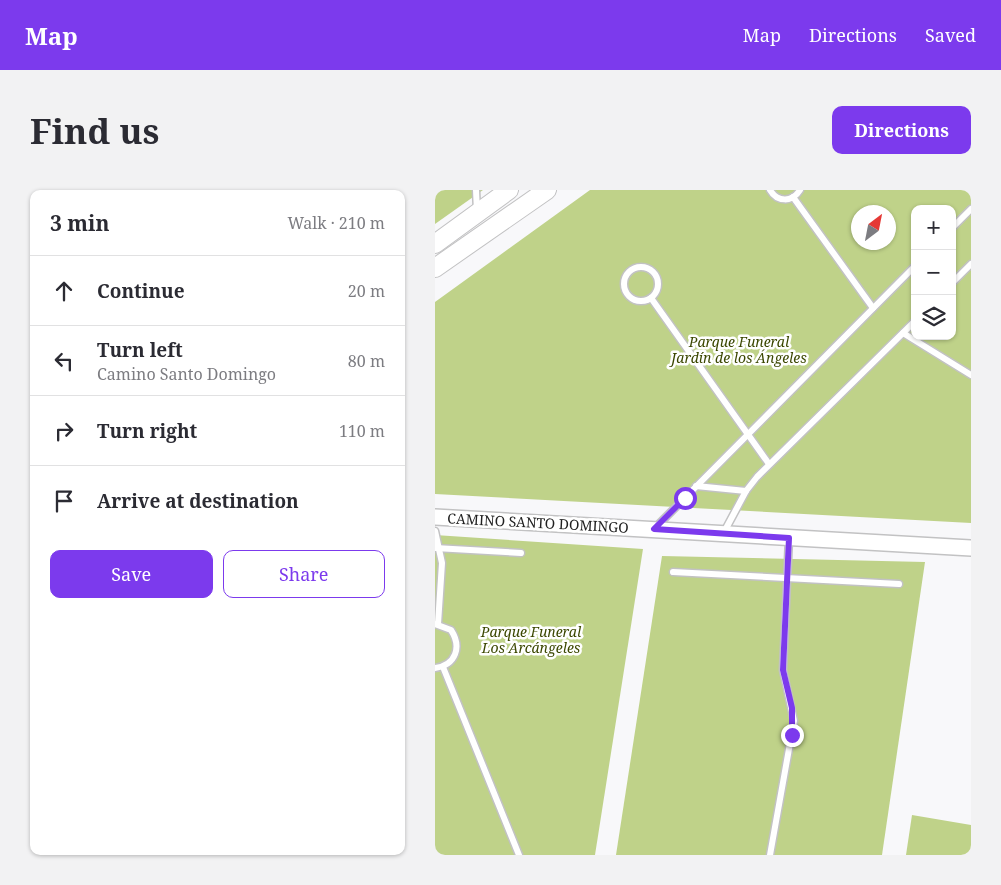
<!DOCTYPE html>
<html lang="en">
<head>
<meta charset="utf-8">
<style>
  body { margin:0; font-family:"Noto Serif",serif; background:#f2f2f3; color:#2b2b33 }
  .controls { position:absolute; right:15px; top:15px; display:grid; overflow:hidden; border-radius:10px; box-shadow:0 1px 4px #0004 }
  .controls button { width:45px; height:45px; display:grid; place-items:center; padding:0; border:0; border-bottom:1px solid #e1e1e2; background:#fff; color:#2b2b33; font:25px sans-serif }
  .compass { position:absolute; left:416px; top:15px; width:45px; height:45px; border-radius:50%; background:#fff; box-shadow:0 1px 4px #0004; rotate:32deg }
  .stop { position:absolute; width:15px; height:15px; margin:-11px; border:4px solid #7c3aed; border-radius:50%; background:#fff }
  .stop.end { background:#7c3aed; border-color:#fff; box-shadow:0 1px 5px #0008 }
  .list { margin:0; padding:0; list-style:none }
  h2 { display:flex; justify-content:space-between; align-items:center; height:65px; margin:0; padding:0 20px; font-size:21px }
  h2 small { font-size:16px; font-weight:400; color:#7c7c81 }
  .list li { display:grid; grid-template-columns:32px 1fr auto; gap:15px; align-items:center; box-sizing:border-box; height:70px; padding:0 20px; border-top:1px solid #e1e1e2 }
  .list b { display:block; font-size:19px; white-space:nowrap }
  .list p { margin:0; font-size:16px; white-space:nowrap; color:#7c7c81 }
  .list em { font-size:16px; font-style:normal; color:#7c7c81 }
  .actions { display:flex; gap:10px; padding:15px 20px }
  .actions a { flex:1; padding:11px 0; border:1px solid #7c3aed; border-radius:10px; text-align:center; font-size:18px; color:#7c3aed }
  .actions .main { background:#7c3aed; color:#fff }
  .icon { flex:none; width:28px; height:28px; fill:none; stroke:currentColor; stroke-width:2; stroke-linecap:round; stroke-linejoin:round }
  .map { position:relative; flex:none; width:536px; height:665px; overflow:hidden; border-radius:10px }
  header { display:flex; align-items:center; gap:30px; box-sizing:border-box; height:70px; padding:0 25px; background:#7c3aed; color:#fff }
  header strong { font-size:24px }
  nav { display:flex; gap:28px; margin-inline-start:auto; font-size:18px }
  .intro { display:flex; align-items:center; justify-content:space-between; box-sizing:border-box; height:120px; padding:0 30px }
  h1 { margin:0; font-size:35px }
  .button { padding:12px 22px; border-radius:10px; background:#7c3aed; color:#fff; font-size:18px; font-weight:700 }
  main { display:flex; gap:30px; padding:0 30px }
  aside { flex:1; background:#fff; border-radius:10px; box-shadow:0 1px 4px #0004 }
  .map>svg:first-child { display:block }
  .green { fill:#bfd289; fill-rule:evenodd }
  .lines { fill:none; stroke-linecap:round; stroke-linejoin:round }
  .service-casing { stroke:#c2c2c3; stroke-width:9 }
  .tertiary-casing { stroke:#c2c2c3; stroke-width:18 }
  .secondary-casing { stroke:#c2c2c3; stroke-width:20 }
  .service { stroke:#fff; stroke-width:6 }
  .tertiary { stroke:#fff; stroke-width:15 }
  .secondary { stroke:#fff; stroke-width:18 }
  .route { stroke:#7c3aed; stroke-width:6 }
  .labels { text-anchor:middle; stroke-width:5; stroke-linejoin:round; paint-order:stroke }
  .park-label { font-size:14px; font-style:italic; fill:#3b4700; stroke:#fff }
  .street-label { font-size:14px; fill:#212121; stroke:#fff }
</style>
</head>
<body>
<header>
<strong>Map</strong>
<nav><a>Map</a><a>Directions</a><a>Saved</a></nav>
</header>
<div class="intro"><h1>Find us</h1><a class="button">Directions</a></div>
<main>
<aside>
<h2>3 min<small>Walk · 210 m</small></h2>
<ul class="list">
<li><svg class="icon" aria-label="ahead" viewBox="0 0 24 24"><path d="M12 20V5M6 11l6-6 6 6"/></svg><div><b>Continue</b></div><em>20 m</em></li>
<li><svg class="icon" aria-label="left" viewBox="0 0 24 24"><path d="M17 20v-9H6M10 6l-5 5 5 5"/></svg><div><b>Turn left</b><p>Camino Santo Domingo</p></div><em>80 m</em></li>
<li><svg class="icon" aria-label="right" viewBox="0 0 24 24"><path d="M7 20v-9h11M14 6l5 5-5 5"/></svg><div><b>Turn right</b></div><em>110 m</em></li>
<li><svg class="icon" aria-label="arrive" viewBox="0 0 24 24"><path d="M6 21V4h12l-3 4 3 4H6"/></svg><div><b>Arrive at destination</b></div></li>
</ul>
<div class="actions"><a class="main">Save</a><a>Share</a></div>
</aside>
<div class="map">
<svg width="536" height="665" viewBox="0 0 536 665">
  <rect width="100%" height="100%" fill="#f8f8fa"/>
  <!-- green -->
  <g class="green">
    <path d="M 0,0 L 48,0 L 0,34 Z"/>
    <path d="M 155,0 L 536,0 L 536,333 L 0,304 L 0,112 ZM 480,19 L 517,19 L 517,146 L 480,146 ZM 423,22 L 453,22 L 453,52 L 423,52 Z"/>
    <path d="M 0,345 L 208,359 L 160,665 L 0,665 Z"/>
    <path d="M 227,366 L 490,372 L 447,665 L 181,665 Z"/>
    <path d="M 477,625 L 536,635 L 536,665 L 471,665 Z"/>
  </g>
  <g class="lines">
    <defs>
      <g id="service">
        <path d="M 41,0 L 42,21"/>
        <path d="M 335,0 C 342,12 357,13 365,0"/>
        <path d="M 358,7 L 438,118"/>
        <path d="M 517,38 L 536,19"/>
        <circle cx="206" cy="94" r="17"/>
        <path d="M 517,93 L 536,74"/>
        <path d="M 216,108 L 334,274"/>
        <path d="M 468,143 L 536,185"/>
        <path d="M 261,296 L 311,301"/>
        <path d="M 220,338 L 480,76"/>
        <path d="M 0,341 L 7,373 L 3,434"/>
        <path d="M 288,344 L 311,301 L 322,287 L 480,131"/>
        <path d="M 0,358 L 86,363"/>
        <path d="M 238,382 L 464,394"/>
        <path d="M 0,434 L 16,440 C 27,457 21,475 0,478"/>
        <path d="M 8,477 L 84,665"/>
        <path d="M 335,665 L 359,531 L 348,480 L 354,348"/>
      </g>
      <path id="tertiary" d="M 0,327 L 536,358"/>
      <g id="secondary">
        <path d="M 0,54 L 74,0"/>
        <path d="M 0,78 L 112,0"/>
      </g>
    </defs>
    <!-- service casing -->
    <use href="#service" class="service-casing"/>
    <!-- tertiary casing -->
    <use href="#tertiary" class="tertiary-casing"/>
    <!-- secondary casing -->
    <use href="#secondary" class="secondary-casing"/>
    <!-- service -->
    <use href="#service" class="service"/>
    <!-- tertiary -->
    <use href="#tertiary" class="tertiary"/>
    <!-- secondary -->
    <use href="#secondary" class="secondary"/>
  </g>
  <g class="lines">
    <!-- route -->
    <path class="route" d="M 250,308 L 219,339 L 354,348 L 348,480 L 357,518 L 357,545"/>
  </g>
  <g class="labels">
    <!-- park labels -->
    <g class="park-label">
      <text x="304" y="157">Parque Funeral<tspan x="304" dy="16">Jardín de los Ángeles</tspan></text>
      <text x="96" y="447">Parque Funeral<tspan x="96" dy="16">Los Arcángeles</tspan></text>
    </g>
    <!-- street labels -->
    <g class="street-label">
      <text transform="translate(103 333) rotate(3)" y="5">CAMINO SANTO DOMINGO</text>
    </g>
  </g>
</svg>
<div class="controls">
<button>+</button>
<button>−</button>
<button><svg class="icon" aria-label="layers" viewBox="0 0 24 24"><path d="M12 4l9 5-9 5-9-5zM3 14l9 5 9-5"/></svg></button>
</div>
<svg class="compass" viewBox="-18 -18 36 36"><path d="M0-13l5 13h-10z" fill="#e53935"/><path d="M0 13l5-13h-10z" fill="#7c7c81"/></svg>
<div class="stop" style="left:250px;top:308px"></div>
<div class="stop end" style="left:357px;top:545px"></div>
</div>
</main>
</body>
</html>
